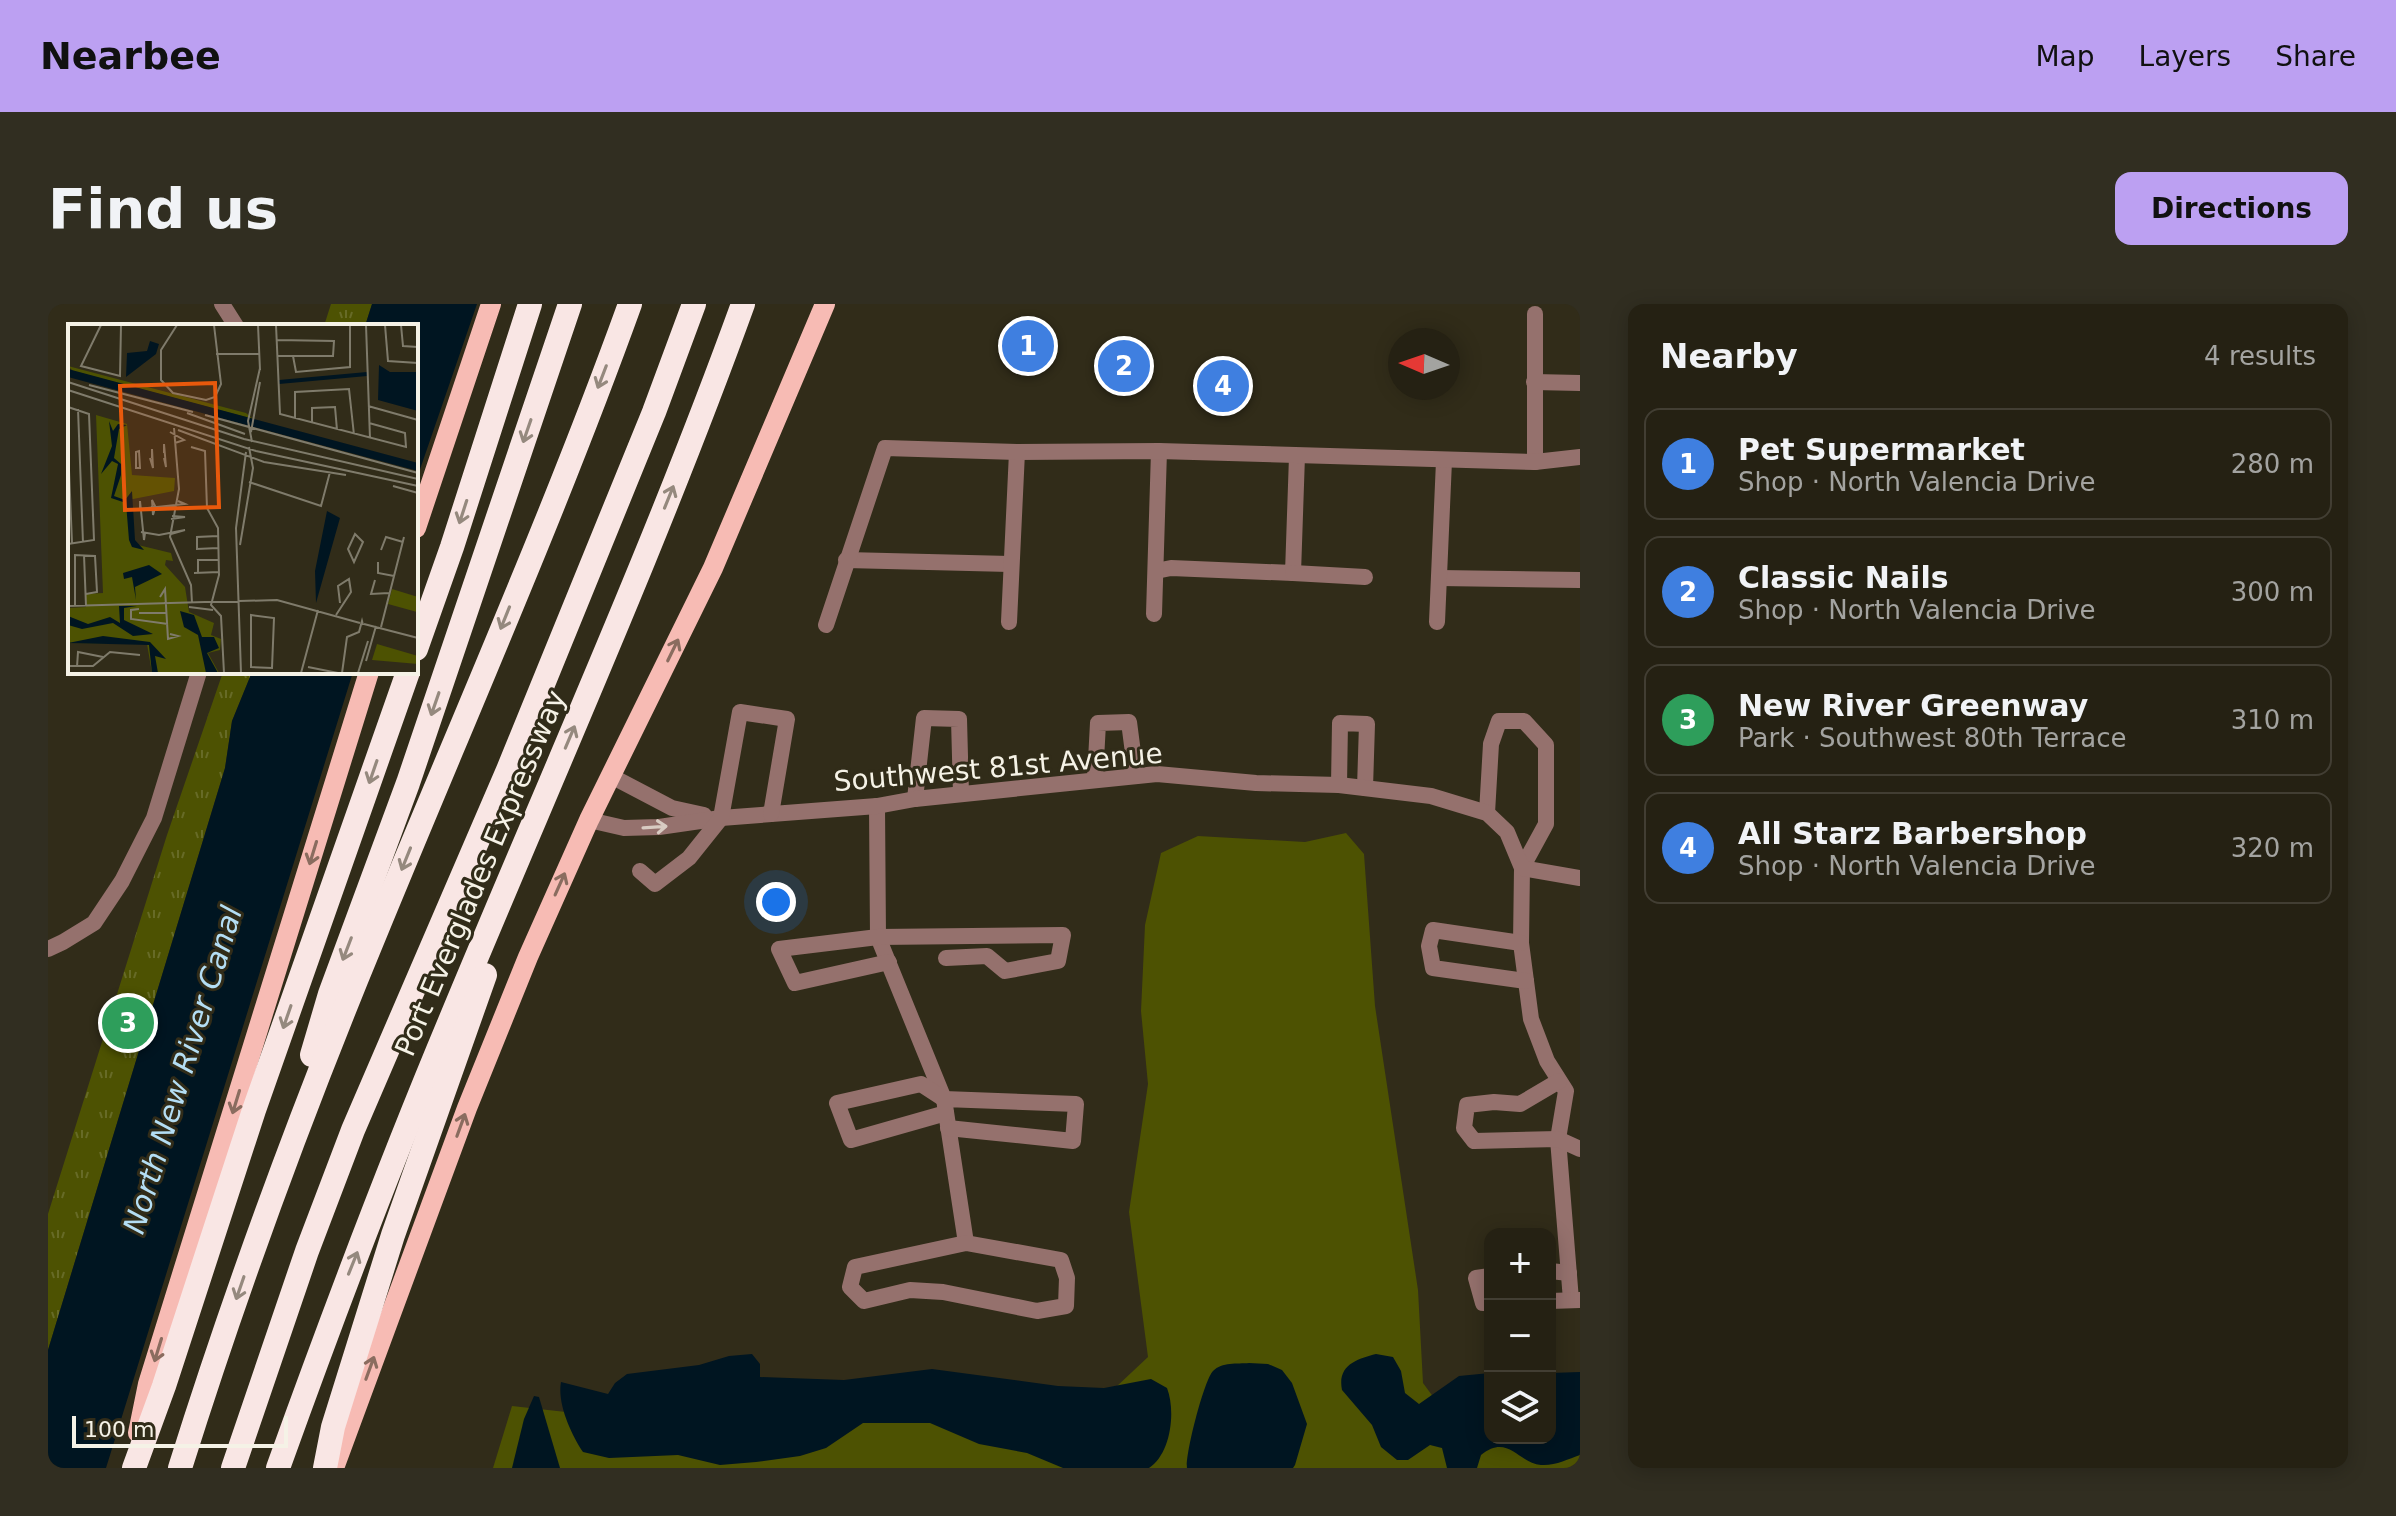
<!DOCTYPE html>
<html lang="en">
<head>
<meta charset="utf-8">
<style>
  body { margin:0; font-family:"DejaVu Sans",sans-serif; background:#312e21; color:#f1f3f6 }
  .controls { position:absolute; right:24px; bottom:24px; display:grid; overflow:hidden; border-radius:16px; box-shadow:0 4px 20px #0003 }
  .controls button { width:72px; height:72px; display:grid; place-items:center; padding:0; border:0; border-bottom:2px solid #423e33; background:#252113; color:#f1f3f6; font:40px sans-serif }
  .compass { position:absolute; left:1340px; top:24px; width:72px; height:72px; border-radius:50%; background:#252113; box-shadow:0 4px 20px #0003; rotate:272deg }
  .scale { position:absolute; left:24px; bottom:20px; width:216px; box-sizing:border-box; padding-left:8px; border:4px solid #f5f2e6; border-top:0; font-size:22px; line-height:28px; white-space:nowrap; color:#f5f2e6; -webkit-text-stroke:6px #312c19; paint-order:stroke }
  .you { position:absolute; left:728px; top:598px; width:28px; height:28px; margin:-20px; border:6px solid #fff; border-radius:50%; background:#1a73e8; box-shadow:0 0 0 12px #1a73e833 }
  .badge { display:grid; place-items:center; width:52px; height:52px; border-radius:50%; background:#bca0f2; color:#fff; font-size:26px; font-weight:700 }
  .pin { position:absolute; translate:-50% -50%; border:4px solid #fff; box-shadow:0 2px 8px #0006 }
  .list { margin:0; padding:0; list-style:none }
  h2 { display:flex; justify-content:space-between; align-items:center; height:104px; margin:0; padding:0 32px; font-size:34px }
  h2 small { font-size:26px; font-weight:400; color:#a3a3a0 }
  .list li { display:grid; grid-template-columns:52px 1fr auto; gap:24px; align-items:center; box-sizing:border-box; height:112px; margin:0 16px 16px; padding:0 16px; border:2px solid #423e33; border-radius:16px }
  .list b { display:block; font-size:30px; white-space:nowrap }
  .list p { margin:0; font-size:26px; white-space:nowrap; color:#a3a3a0 }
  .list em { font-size:26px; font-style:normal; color:#a3a3a0 }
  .icon { flex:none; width:44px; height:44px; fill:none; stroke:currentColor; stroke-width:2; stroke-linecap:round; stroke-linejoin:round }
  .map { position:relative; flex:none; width:1532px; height:1164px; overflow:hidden; border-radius:16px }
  header { display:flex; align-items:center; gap:48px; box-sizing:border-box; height:112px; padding:0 40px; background:#bca0f2; color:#111 }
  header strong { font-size:38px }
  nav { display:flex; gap:44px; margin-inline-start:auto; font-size:28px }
  .intro { display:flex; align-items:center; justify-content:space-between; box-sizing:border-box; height:192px; padding:0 48px }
  h1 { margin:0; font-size:56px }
  .button { padding:20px 36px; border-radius:16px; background:#bca0f2; color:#111; font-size:28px; font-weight:700 }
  main { display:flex; gap:48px; padding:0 48px }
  aside { flex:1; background:#252113; border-radius:16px; box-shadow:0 4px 20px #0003 }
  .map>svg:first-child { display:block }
  .grass { fill:#4d5202 }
  .park { fill:url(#park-tufts) }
  .water { fill:#001521 }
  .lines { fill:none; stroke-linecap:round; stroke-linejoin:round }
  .street { stroke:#95716d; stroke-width:16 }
  .primary { stroke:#f7bbb4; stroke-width:20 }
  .highway { stroke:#f9e6e4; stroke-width:24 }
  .oneway { stroke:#95897e }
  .oneway2 { stroke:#8a6c5f }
  .oneway3 { stroke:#d8cbc2 }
  .labels { text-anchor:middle; stroke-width:6; stroke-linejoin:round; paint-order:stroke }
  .street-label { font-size:28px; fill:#f5f2e6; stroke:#312c19 }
  .water-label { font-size:30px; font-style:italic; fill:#b4def4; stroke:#312c19 }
  .inset-river { fill:none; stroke:#001521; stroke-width:4 }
  .inset-road { fill:none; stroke:#7f7b6b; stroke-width:2 }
  .view { fill:#e8590c; fill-opacity:0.15; stroke:#e8590c; stroke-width:4 }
  .inset-edge { fill:none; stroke:#f5f2e6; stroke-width:4 }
</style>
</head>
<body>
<header>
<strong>Nearbee</strong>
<nav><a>Map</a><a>Layers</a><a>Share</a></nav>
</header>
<div class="intro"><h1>Find us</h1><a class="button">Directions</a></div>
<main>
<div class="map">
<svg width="1532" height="1164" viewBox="0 0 1532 1164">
  <defs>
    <pattern id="park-tufts" width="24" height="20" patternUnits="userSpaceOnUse" patternTransform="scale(2)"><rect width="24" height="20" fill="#4d5202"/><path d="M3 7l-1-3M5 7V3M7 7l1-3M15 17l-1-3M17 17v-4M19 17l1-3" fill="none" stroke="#676b27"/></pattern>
  </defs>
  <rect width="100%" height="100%" fill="#312c19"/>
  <!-- grass -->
  <path class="grass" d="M 1298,529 L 1316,550 L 1327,702 L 1370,986 L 1375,1079 L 1400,1113 L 1442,1134 L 1502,1134 L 1532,1106 L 1532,1164 L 445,1164 L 464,1102 L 554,1112 L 1052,1098 L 1100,1053 L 1081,908 L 1100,780 L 1093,707 L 1097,621 L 1113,549 L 1150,532 L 1257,538 Z"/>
  <!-- park -->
  <g class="park">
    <path d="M 283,0 L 324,0 L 317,22 L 276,22 Z"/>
    <path d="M 175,368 L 204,368 L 184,417 L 177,464 L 0,1046 L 0,910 L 119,531 Z"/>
  </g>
  <!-- water -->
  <g class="water">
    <path d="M 324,0 L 429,0 L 368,177 L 368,22 L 317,22 Z"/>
    <path d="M 204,368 L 305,368 L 58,1164 L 0,1164 L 0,1046 L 177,464 L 184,417 Z"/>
    <path d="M 704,1050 L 712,1060 L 712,1073 L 796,1076 L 884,1065 L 1010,1082 L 1056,1084 L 1103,1075 L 1119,1084 C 1128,1107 1123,1150 1101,1164 L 1015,1164 L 979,1149 L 931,1140 L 882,1119 L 815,1119 L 778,1144 L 752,1152 L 708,1158 L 672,1161 L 630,1151 L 561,1154 L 535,1148 C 523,1130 509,1099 513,1078 L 560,1090 L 567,1079 L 579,1070 L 651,1061 L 681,1052 Z"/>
    <path d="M 1328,1050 L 1345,1053 L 1353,1067 L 1357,1089 L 1371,1100 L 1411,1072 L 1442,1069 L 1442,1134 L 1502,1134 L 1502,1069 L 1532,1068 L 1532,1151 C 1520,1155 1507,1162 1493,1161 C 1470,1159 1460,1129 1433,1151 L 1429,1164 L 1399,1164 L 1394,1144 L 1382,1141 L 1360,1156 L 1349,1156 L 1333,1143 L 1324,1121 L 1294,1086 C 1289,1061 1309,1055 1328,1050 Z"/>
    <path d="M 1201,1059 L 1220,1060 L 1234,1066 L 1244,1079 L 1259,1120 L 1247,1161 L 1245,1164 L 1139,1164 C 1137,1151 1156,1076 1165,1067 C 1174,1058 1189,1060 1201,1059 Z"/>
    <path d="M 486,1092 L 491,1093 L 512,1164 L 464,1164 L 476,1115 Z"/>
  </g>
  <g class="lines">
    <!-- street -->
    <g class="street">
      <path d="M 174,0 L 188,22"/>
      <path d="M 1486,78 L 1532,79"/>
      <path d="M 1487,158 L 1487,10"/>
      <path d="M 798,256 L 962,260"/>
      <path d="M 1108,267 L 1123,264 L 1245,269 L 1249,152"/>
      <path d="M 1245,269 L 1317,273"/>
      <path d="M 1391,274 L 1532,276"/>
      <path d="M 1106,310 L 1111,147"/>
      <path d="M 961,318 L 969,148"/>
      <path d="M 1389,318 L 1396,157"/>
      <path d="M 778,321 L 837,144 L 969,148 L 1111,147 L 1487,158 L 1532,153"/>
      <path d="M 563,472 L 624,504 L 656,511"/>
      <path d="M 1047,475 L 1050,419 L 1081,418 L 1088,472"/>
      <path d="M 1291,481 L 1292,419 L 1319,420 L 1317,484"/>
      <path d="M 867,495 L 876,414 L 911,415 L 913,490"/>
      <path d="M 829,502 L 830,633 L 896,795 L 918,939"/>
      <path d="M 1439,509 L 1443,440 L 1451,417 L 1476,417 L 1498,441 L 1498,520 L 1474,564 L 1473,639 L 1483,715 L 1499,757 L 1518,787 L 1510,835 L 1523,996"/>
      <path d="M 541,516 L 576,524 L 611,523 L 673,514 L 829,502 L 867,495 L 1109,470 L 1208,479 L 1291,481 L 1383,492 L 1439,509 L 1459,528 L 1474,564 L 1532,574"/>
      <path d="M 592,567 L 607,580 L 641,554 L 673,514 L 692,408 L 739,415 L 723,510"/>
      <path d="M 1473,639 L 1385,626 L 1381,642 L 1385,664 L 1478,677"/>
      <path d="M 0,645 L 15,638 L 46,619 L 74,577 L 106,514 L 151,368"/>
      <path d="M 841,658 L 747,679 L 731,645 L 830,633 L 1015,631 L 1010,657 L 957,667 L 939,652 L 898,654"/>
      <path d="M 1511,777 L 1472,800 L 1446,798 L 1419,801 L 1416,824 L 1426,837 L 1510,835 L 1532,845"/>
      <path d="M 898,809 L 803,836 L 789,799 L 873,780 L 896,795 L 1028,800 L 1025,837 L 900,824"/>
      <path d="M 918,939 L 1013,956 L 1019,974 L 1018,1002 L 989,1007 L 895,988 L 862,986 L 816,997 L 802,983 L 807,963 Z"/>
      <path d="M 1502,967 L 1521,969"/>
      <path d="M 1442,972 L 1428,974 L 1435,999 L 1442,999"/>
      <path d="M 1502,997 L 1532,996"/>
    </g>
    <!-- primary -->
    <g class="primary">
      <path d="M 368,224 L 443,0"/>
      <path d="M 90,1129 L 100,1080 L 321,368"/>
      <path d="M 286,1164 L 419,804 L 480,653 L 541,516 L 665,264 L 777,0"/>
    </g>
    <!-- highway -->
    <g class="highway">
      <path d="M 368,345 L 404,243 L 482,0"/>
      <path d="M 264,751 L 282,690 L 360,479 L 522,0"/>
      <path d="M 86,1164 L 116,1082 L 206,806 L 360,368"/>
      <path d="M 132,1164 C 188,986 252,812 323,640 C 410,427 504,216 582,0"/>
      <path d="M 185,1164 L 259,947 L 305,826 L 460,466 L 606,108 L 646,0"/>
      <path d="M 230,1164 C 284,1014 340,865 402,717 C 501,478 607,243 695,0"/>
      <path d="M 277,1164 L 285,1123 L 345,931 L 437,671"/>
    </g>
  </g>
  <!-- one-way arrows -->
  <defs><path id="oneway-shaft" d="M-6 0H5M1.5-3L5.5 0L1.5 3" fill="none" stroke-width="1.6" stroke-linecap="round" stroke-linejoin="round" transform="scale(2)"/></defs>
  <g class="oneway">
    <use href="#oneway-shaft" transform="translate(554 73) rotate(111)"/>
    <use href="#oneway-shaft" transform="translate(479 127) rotate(109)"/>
    <use href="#oneway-shaft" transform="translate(621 193) rotate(-68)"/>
    <use href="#oneway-shaft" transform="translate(415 208) rotate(108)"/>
    <use href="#oneway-shaft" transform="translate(457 314) rotate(112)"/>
    <use href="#oneway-shaft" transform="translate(387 400) rotate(109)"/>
    <use href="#oneway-shaft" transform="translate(522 433) rotate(-67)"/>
    <use href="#oneway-shaft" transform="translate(325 468) rotate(109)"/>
    <use href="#oneway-shaft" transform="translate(358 555) rotate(112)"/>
    <use href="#oneway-shaft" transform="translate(299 645) rotate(111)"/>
    <use href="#oneway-shaft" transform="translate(239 713) rotate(109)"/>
    <use href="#oneway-shaft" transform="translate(305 959) rotate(-68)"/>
    <use href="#oneway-shaft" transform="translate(192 984) rotate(109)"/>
  </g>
  <g class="oneway2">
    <use href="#oneway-shaft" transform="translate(625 346) rotate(-64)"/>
    <use href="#oneway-shaft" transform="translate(265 549) rotate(107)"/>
    <use href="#oneway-shaft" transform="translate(512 580) rotate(-66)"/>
    <use href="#oneway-shaft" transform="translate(188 798) rotate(107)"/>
    <use href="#oneway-shaft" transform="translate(413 821) rotate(-70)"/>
    <use href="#oneway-shaft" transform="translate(110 1046) rotate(107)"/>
    <use href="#oneway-shaft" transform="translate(322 1064) rotate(-70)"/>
  </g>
  <use class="oneway3" href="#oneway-shaft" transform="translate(607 523) rotate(-4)"/>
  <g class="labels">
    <!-- street labels -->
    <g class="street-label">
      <text transform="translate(950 463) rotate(-5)" y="10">Southwest 81st Avenue</text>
      <text transform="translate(432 569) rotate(-67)" y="10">Port Everglades Expressway</text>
    </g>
    <!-- water labels -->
    <g class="water-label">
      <text transform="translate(135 766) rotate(-73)" y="10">North New River Canal</text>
    </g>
  </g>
  <!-- overview -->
  <g transform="translate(20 20)">
    <rect width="350" height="350" fill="#312c19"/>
    <path d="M 28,91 L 59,100 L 64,151 L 107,154 L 106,167 L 60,176 L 66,220 L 103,229 L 105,237 L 98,236 L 97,241 L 117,263 L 121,288 L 146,299 L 143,311 L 153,315 L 152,326 L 140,329 L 151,349 L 84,349 L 79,320 L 0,319 L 0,284 L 18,283 L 18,270 L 35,269 Z" fill="#4d5202"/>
    <path d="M 309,320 L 350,332 L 350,340 L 304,336 Z" fill="#4d5202"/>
    <path d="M 0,42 L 178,89 L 185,95 L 5,47 ZM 324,265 L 350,273 L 349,288 L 320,280 Z" fill="#4d5202"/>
    <path d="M 82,17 L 91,20 L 88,30 L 58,53 L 59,29 L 79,27 ZM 311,41 L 322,48 L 350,48 L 350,87 L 310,76 ZM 0,45 L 350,139 L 350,147 L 0,53 ZM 41,97 L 45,107 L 50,100 L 59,101 L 51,105 L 46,134 L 53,140 L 53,151 L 46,172 L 57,176 L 64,167 L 67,216 L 76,226 L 64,223 L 61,216 L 58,179 L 43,174 L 50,140 L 44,137 L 33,150 L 44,122 ZM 259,187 L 272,194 L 248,279 L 247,247 ZM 81,241 L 94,250 L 67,263 L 68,276 L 64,253 L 56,255 L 55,249 ZM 51,282 L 69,282 L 56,284 L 56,296 L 85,310 L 65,312 L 45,299 L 14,305 L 0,301 L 0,292 L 20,300 L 42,293 L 52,299 ZM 112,287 L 126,291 L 134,313 L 146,313 L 151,324 L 139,329 L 150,349 L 138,349 L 130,311 L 116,303 ZM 35,312 L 82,318 L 98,335 L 87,332 L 90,349 L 84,349 L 81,321 L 0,319 Z" fill="#001521"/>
    <path class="inset-river" d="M 211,58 L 299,50"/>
    <path class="inset-road" d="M 33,1 L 13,42 L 52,52 L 53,1M 109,1 L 93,26 L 93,56 L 105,69 L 138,76 L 147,73 L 153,60 L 146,1M 190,1 L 192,46M 208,1 L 212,90 L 338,123 L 337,109 L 301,99M 298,1 L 302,115M 317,1 L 320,37 L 350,39M 333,1 L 335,22 L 350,23M 349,1 L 350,29M 209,16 L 266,17 L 265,32 L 209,32M 148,30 L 191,30M 225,32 L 228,48 L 282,43 L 282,1M 0,58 L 176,115 L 350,155M 21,61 L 125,88M 0,66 L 188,127 L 350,162M 300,82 L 350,96M 0,83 L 21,90 L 26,216 L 0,220M 10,85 L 15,219M 119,89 L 177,110M 137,91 L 350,149M 227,95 L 227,68 L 281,65 L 286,111M 244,99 L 244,84 L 267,83 L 269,106M 106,104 L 111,165 L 102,213 L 123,261 L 124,279M 110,106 L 196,138 L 278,151M 102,108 L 116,116 L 107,119M 183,108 L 192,58M 184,118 L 180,97 L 192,44M 0,122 L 4,219M 123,123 L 137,127 L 139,184 L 150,204 L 151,251 L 143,281 L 153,292 L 156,349M 71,127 L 72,144 L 68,144 L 68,128 ZM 96,129 L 96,120 L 98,143 L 96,134M 82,134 L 85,144 L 84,125 L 84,134M 181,158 L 253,182 L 262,148M 325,162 L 350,169M 87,184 L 85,191 L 84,176 L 88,184M 70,185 L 117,180 L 110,177M 72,185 L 72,177 L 76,216 L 77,209M 103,195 L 117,193 L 104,192M 73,208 L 91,211 L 117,206 L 103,210M 287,210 L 295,218 L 286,238 L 280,225 ZM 150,212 L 129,213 L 129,225 L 150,224M 172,221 L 185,144 L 181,123M 313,226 L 318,213 L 335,218M 16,231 L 18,282M 310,238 L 310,249 L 326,252M 126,249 L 151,248M 130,249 L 130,236 L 150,236M 307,256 L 303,270 L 321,269M 92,273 L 97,265 L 100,315 L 110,312 L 102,310M 0,282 L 209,276 L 292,299M 7,282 L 7,231 L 27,232 L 29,268 L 18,270M 121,283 L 145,286M 71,285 L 63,286 L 63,295 L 100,300M 71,289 L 99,289M 183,291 L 206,294 L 204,344 L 183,343 ZM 268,291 L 283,268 L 281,255 L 270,262 L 272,279M 296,300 L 350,314M 313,303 L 336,213M 298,337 L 308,302M 0,342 L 25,342 L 42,328 L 72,331M 9,343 L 10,328 L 35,333M 240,343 L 270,349M 173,349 L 168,204 L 178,128M 233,349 L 250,286M 274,349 L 279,313 L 291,308 L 294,297 L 295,301M 290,349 L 300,317"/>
    <path class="view" d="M 147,59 L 151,183 L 57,186 L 52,62 Z"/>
    <rect width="350" height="350" class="inset-edge"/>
  </g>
</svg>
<div class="controls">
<button>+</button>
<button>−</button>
<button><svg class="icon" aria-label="layers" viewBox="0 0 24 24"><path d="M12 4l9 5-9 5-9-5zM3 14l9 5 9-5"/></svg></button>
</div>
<svg class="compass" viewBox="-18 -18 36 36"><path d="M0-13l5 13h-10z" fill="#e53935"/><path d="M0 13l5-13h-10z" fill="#a3a3a0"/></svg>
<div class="scale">100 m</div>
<div class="you"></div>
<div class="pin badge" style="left:980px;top:42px;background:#3f7fe0">1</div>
<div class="pin badge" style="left:1076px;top:62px;background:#3f7fe0">2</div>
<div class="pin badge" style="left:80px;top:719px;background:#2e9e5b">3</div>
<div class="pin badge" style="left:1175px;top:82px;background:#3f7fe0">4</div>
</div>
<aside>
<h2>Nearby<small>4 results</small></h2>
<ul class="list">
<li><span class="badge" style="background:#3f7fe0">1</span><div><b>Pet Supermarket</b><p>Shop · North Valencia Drive</p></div><em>280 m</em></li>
<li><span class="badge" style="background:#3f7fe0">2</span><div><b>Classic Nails</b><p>Shop · North Valencia Drive</p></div><em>300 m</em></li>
<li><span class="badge" style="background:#2e9e5b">3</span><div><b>New River Greenway</b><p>Park · Southwest 80th Terrace</p></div><em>310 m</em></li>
<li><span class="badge" style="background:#3f7fe0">4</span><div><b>All Starz Barbershop</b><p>Shop · North Valencia Drive</p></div><em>320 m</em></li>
</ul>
</aside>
</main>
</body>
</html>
